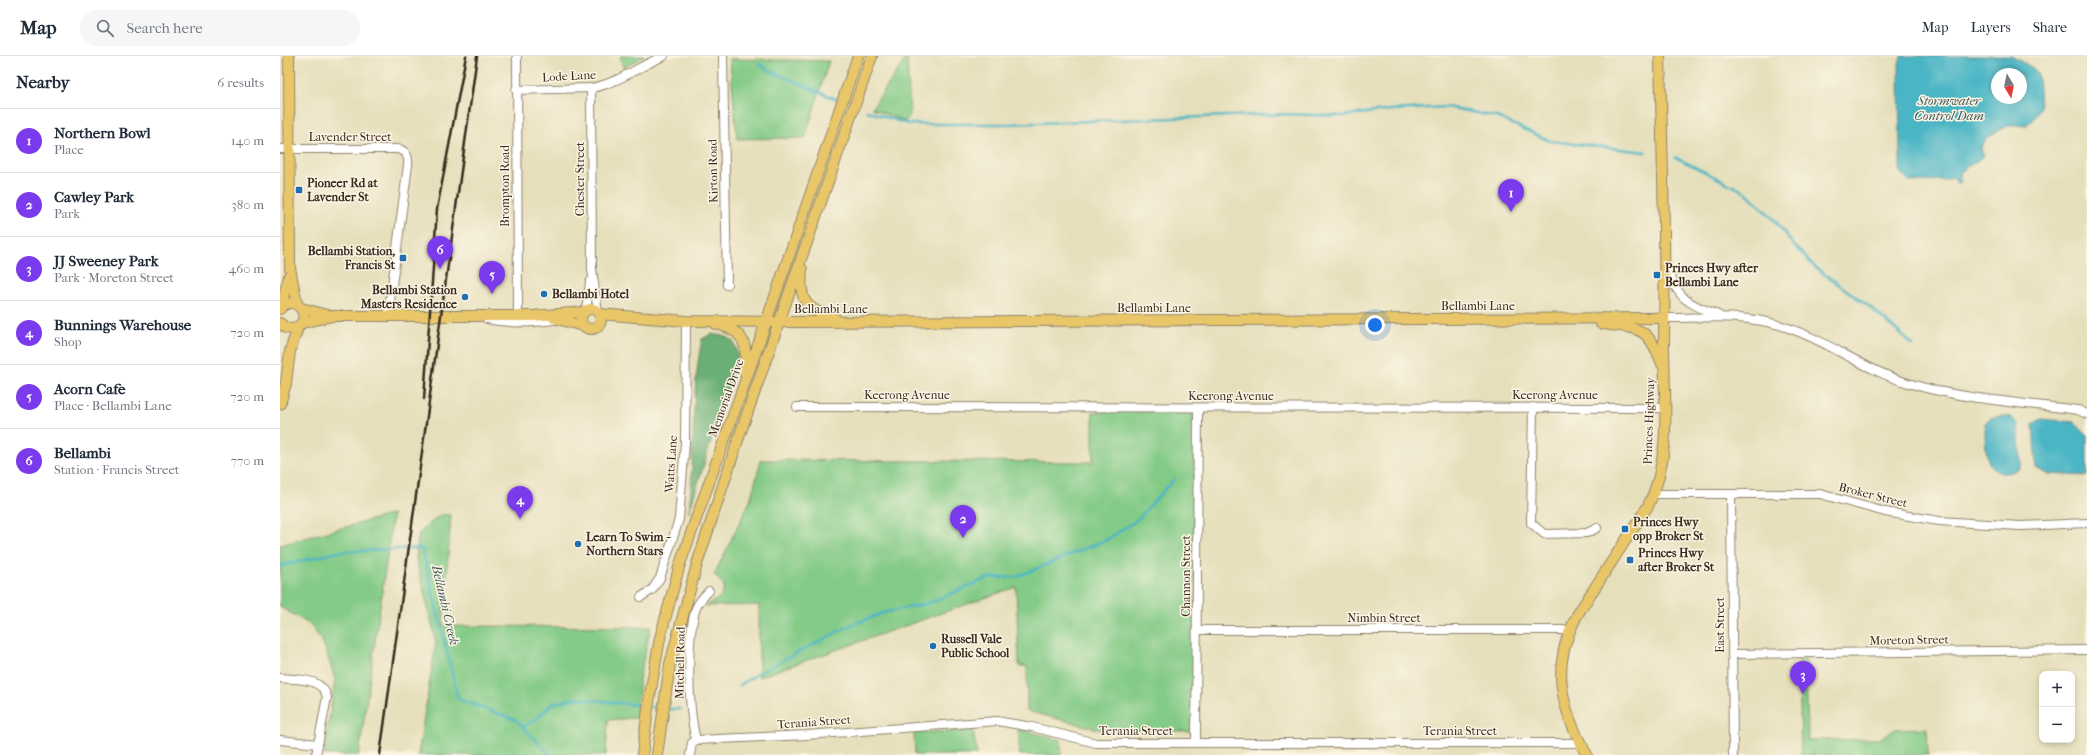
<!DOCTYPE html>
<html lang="en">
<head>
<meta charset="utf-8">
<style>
  body { margin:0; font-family:"IM FELL French Canon",serif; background:#f6f6f7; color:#1f2937 }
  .controls { position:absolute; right:12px; bottom:12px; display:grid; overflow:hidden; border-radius:8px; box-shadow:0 2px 6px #0003 }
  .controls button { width:36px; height:36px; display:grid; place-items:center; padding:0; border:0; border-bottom:1px solid #e0e1e3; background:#fff; color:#1f2937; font:20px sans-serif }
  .compass { position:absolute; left:1711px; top:12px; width:36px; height:36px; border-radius:50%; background:#fff; box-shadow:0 2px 6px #0003; rotate:170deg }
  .you { position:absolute; left:1095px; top:269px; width:14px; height:14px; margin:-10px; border:3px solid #fff; border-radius:50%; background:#1a73e8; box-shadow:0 0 0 6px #1a73e833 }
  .badge { display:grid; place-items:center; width:26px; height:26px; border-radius:50%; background:#7c3aed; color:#fff; font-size:13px; font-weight:700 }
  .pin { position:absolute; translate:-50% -33px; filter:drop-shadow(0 1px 2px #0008) }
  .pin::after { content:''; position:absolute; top:21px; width:14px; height:12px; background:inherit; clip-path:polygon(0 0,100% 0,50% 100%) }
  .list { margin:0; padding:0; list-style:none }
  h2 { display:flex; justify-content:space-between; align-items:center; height:52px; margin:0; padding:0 16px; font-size:17px }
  h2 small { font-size:13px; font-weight:400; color:#747a83 }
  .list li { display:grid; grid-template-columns:26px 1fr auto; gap:12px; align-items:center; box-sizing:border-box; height:64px; padding:0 16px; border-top:1px solid #e0e1e3 }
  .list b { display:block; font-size:15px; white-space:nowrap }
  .list p { margin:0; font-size:13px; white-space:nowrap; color:#747a83 }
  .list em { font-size:13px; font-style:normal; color:#747a83 }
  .icon { flex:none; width:22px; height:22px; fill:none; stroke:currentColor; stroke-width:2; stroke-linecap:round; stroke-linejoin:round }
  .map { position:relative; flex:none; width:1807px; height:699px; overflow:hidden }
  header { display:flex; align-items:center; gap:24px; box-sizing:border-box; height:56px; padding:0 20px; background:#fff; border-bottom:1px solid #e0e1e3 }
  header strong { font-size:19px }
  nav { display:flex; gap:22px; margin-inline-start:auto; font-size:14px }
  .search { width:280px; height:36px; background:#f6f6f7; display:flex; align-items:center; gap:10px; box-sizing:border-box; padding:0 14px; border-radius:22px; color:#747a83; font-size:15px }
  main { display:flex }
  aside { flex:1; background:#fff }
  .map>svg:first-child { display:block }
  .green { fill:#84cb87; stroke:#607a52 }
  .forest { fill:#6baf74; stroke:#536c49 }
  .water { fill:#49b5c5; stroke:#427072; fill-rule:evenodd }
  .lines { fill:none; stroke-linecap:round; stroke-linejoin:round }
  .stream { stroke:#49b5c5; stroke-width:2.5 }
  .minor-casing { stroke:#90846c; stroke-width:10 }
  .major-casing { stroke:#90846c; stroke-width:12 }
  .minor { stroke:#fff; stroke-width:8 }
  .major { stroke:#e9c769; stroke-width:10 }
  .rail { stroke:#3b2a1e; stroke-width:2.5 }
  .poi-dot { fill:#1f6fb2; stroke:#fcf5e5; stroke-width:1.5 }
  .labels { text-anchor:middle; stroke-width:3; stroke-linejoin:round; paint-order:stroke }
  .street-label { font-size:12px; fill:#3b2a1e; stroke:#fcf5e5 }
  .poi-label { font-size:12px; font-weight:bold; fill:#3b2a1e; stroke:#fcf5e5; text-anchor:start }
  .water-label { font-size:13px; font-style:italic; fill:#405b58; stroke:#fcf5e5 }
</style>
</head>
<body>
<header>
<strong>Map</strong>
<div class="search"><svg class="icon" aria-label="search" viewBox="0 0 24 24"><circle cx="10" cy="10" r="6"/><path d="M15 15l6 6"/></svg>Search here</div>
<nav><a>Map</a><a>Layers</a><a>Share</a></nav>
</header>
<main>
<aside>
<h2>Nearby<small>6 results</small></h2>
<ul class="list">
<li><span class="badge">1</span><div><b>Northern Bowl</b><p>Place</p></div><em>140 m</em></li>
<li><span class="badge">2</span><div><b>Cawley Park</b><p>Park</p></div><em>380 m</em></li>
<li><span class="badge">3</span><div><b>JJ Sweeney Park</b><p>Park · Moreton Street</p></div><em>460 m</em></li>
<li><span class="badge">4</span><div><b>Bunnings Warehouse</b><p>Shop</p></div><em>720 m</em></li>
<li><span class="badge">5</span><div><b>Acorn Cafe</b><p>Place · Bellambi Lane</p></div><em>720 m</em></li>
<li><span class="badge">6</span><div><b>Bellambi</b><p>Station · Francis Street</p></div><em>770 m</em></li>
</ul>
</aside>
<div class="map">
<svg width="1807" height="699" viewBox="0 0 1807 699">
  <rect width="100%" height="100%" fill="#fcf5e5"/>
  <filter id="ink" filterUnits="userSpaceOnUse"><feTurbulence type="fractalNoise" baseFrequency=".025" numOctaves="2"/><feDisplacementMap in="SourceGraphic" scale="8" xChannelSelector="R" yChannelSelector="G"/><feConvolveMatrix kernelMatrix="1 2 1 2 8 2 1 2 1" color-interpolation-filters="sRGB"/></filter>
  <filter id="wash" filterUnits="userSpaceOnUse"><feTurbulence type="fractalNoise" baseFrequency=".012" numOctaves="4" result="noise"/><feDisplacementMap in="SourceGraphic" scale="16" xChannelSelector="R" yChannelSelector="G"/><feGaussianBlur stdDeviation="0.9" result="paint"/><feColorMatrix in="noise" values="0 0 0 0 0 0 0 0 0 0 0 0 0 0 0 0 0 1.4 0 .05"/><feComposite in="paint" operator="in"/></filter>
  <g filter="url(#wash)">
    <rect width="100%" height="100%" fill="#e6dfbb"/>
    <!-- green -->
    <g class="green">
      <path d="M 340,0 L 365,0 L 343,12 Z"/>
      <path d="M 627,1 L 630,60 L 625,66 L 592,52 Z"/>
      <path d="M 450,3 L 549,5 L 525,82 L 457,83 Z"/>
      <path d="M 906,355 L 913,359 L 914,366 L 915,659 L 912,675 L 825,675 L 747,655 L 747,610 L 739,610 L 736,531 L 479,621 L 479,549 L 425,550 C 434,544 444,543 444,529 L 434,519 L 470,445 L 481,404 L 813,406 L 813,356 Z"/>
      <path d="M 113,458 L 79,699 L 44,699 L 55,623 L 44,589 L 31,569 L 0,551 L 0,489 Z"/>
      <path d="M 160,459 L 171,459 L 163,570 L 371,571 L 359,623 L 359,637 L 355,662 L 328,664 L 326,699 L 138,699 L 156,586 L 136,502 L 139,477 Z"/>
      <path d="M 1519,603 L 1526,603 L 1528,684 L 1599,683 L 1616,673 L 1647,672 L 1648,699 L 1521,699 Z"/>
      <path d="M 738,673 L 781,684 L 781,699 L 740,699 Z"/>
      <path d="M 693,674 L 697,699 L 635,699 L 634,677 Z"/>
    </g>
    <!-- forest -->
    <path class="forest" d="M 431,278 C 450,281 454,280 458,300 L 409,456 C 415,399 410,340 422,283 Z"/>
    <!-- water -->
    <g class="water">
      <path d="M 1621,0 L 1731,0 L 1753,12 L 1758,18 L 1760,51 L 1755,61 L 1747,69 L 1728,70 L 1716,76 L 1707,82 L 1701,92 L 1704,100 L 1679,117 L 1681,126 L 1677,128 L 1674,121 L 1664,124 L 1629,126 L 1621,118 L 1620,110 L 1619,8 ZM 1717,18 L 1741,18 L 1741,42 L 1717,42 Z"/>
      <path d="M 1721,360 L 1731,361 L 1738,368 L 1741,408 L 1739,413 C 1703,430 1705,390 1705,367 L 1710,362 Z"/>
      <path d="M 1761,363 L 1794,366 L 1807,379 L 1807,420 L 1768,418 L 1756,412 L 1753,368 Z"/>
    </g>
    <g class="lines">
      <!-- stream -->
      <g class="stream">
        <path d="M 480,8 L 488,14 L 558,44"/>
        <path d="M 587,55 L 628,68 L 730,68 L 1003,58 L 1062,60 L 1111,54 L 1167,51 L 1217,61 L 1270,85 L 1366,96"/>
        <path d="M 1395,101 L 1467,137 L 1497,167 L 1516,192 L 1536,212 L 1590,251 L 1633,289"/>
        <path d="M 0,510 L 58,496 L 142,492 L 178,643 L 236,664 L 270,699"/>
        <path d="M 460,629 L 480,616 L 571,569 L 603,557 L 649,547 L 708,522 L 736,521 L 828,483 L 858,463 L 894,423"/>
        <path d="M 370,651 L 381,652"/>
        <path d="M 386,653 L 400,653"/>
        <path d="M 243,671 L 256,663 L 272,648 L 294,642 L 365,650"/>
      </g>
    </g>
  </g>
  <g filter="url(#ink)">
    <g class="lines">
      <defs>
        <g id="minor">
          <path d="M 237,0 L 238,260"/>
          <path d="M 443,0 L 447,229"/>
          <path d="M 311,32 L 312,213 L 318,257"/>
          <path d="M 236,34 L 311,32 C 339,27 359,10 384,0"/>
          <path d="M 0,93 L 117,93 C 126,94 129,100 128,109 L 108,260"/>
          <path d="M 1386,210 C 1399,244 1405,246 1438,259"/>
          <path d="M 306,255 L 310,226"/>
          <path d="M 1384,262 C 1423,262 1461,258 1499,269 C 1544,282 1582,313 1628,327 C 1678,343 1745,347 1798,354 L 1807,358"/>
          <path d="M 207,263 C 231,268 256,267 280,263"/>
          <path d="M 517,351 L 1385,352"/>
          <path d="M 1253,351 L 1251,467 L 1264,478 L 1307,477 L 1317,472"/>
          <path d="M 1374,438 L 1540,438 L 1605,456 L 1659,465 L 1740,470 L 1807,467"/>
          <path d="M 1451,440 L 1453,699"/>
          <path d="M 361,541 L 372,534 L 380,522 L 399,463 L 405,387 L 406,265"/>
          <path d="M 917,574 L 1291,574"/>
          <path d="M 1452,598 L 1807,594"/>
          <path d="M 0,622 C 17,624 42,621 47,641 L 36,699"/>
          <path d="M 0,684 L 38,688"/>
          <path d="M 416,684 L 527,679 L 717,665 L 752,671 L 816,687 L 1300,687"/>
          <path d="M 416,684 C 408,652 406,583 416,552 C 419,545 424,540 429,535"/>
          <path d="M 916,687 L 918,353"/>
          <path d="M 410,699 L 412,687 L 416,684"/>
        </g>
        <g id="major">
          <path d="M 9,0 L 10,212 L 17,248"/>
          <path d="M 522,213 C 519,246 525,253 556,263"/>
          <path d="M 1,251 L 9,220"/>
          <path d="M 21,252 L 50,260"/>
          <circle cx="311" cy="263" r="10"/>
          <path d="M 0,253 C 15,235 36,263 14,273 L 6,272 L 0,267"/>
          <path d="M 319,258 L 406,265 L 516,266 L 1384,262"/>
          <path d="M 274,262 L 303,270"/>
          <path d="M 22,267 L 52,260 L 253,260 L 304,256"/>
          <path d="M 436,268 C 465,275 469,289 464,317"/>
          <path d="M 1321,268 C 1359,272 1368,270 1382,308"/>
          <path d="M 0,348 L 6,327 L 10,295 L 18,271"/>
          <path d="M 362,699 L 370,638 L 380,582 L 400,508 L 482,278 L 578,0"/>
          <path d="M 377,699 L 390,608 L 417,508 L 460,378 L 592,0"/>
          <path d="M 1307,699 C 1279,650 1270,607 1299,556 L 1368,450 C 1394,398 1383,336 1384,280 C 1386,187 1382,93 1380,0"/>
        </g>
      </defs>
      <!-- minor casing -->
      <use href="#minor" class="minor-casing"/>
      <!-- major casing -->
      <use href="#major" class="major-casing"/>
      <!-- minor -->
      <use href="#minor" class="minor"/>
      <!-- major -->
      <use href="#major" class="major"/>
      <!-- rail -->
      <g class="rail">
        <path d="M 144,343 L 157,153 L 186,0"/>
        <path d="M 100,699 L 197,0"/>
      </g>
    </g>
  </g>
  <!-- markers -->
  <g class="poi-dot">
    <rect x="15" y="130" width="8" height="8" rx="2"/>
    <rect x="119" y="198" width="8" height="8" rx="2"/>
    <rect x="1373" y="215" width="8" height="8" rx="2"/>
    <circle cx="264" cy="238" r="4"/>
    <circle cx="185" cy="241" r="4"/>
    <rect x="1341" y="469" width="8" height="8" rx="2"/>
    <circle cx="298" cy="488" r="4"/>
    <rect x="1346" y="500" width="8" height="8" rx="2"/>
    <circle cx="653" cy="590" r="4"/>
  </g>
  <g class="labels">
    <!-- street labels -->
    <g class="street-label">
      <text transform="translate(289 20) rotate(-3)" y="4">Lode Lane</text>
      <text x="70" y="85">Lavender Street</text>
      <text transform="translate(433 115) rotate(-91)" y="4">Kirton Road</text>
      <text transform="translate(300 123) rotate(-90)" y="4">Chester Street</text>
      <text transform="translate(225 130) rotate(-90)" y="4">Brompton Road</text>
      <text x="1198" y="254">Bellambi Lane</text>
      <text x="874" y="256">Bellambi Lane</text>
      <text x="551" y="257">Bellambi Lane</text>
      <text x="627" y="343">Keerong Avenue</text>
      <text x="1275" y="343">Keerong Avenue</text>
      <text x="951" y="344">Keerong Avenue</text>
      <text transform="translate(446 342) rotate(-70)" y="4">Memorial Drive</text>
      <text transform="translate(1369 365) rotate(-88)" y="4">Princes Highway</text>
      <text transform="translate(391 408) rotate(-86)" y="4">Watts Lane</text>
      <text transform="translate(1593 439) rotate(14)" y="4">Broker Street</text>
      <text transform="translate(906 520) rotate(-90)" y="4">Channon Street</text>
      <text x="1104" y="566">Nimbin Street</text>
      <text transform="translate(1440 569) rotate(-90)" y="4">East Street</text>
      <text transform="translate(1629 584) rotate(-1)" y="4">Moreton Street</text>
      <text transform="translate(400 607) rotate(-89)" y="4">Mitchell Road</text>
      <text transform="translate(534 666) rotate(-4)" y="4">Terania Street</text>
      <text x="856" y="679">Terania Street</text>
      <text x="1180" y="679">Terania Street</text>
    </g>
    <!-- poi labels -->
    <g class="poi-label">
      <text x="27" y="131">Pioneer Rd at<tspan x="27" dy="14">Lavender St</tspan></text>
      <text x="115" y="199" text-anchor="end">Bellambi Station,<tspan x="115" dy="14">Francis St</tspan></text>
      <text x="1385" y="216">Princes Hwy after<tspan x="1385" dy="14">Bellambi Lane</tspan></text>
      <text x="177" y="238" text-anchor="end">Bellambi Station<tspan x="177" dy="14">Masters Residence</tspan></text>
      <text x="272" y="242">Bellambi Hotel</text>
      <text x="1353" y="470">Princes Hwy<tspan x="1353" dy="14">opp Broker St</tspan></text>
      <text x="306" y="485">Learn To Swim -<tspan x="306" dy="14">Northern Stars</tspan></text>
      <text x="1358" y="501">Princes Hwy<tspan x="1358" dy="14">after Broker St</tspan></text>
      <text x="661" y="587">Russell Vale<tspan x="661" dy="14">Public School</tspan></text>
    </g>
    <!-- water labels -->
    <g class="water-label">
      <text x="1669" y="49">Stormwater<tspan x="1669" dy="15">Control Dam</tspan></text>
      <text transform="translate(166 549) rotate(77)" y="5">Bellambi Creek</text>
    </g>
  </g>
</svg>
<div class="controls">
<button>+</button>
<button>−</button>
</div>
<svg class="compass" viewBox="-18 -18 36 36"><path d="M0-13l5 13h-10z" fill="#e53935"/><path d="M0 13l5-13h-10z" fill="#747a83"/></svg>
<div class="you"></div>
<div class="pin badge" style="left:1231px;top:156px">1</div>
<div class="pin badge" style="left:683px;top:482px">2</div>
<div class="pin badge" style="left:1523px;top:638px">3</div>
<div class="pin badge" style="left:240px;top:463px">4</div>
<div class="pin badge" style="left:212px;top:238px">5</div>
<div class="pin badge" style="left:160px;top:213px">6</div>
</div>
</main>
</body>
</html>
